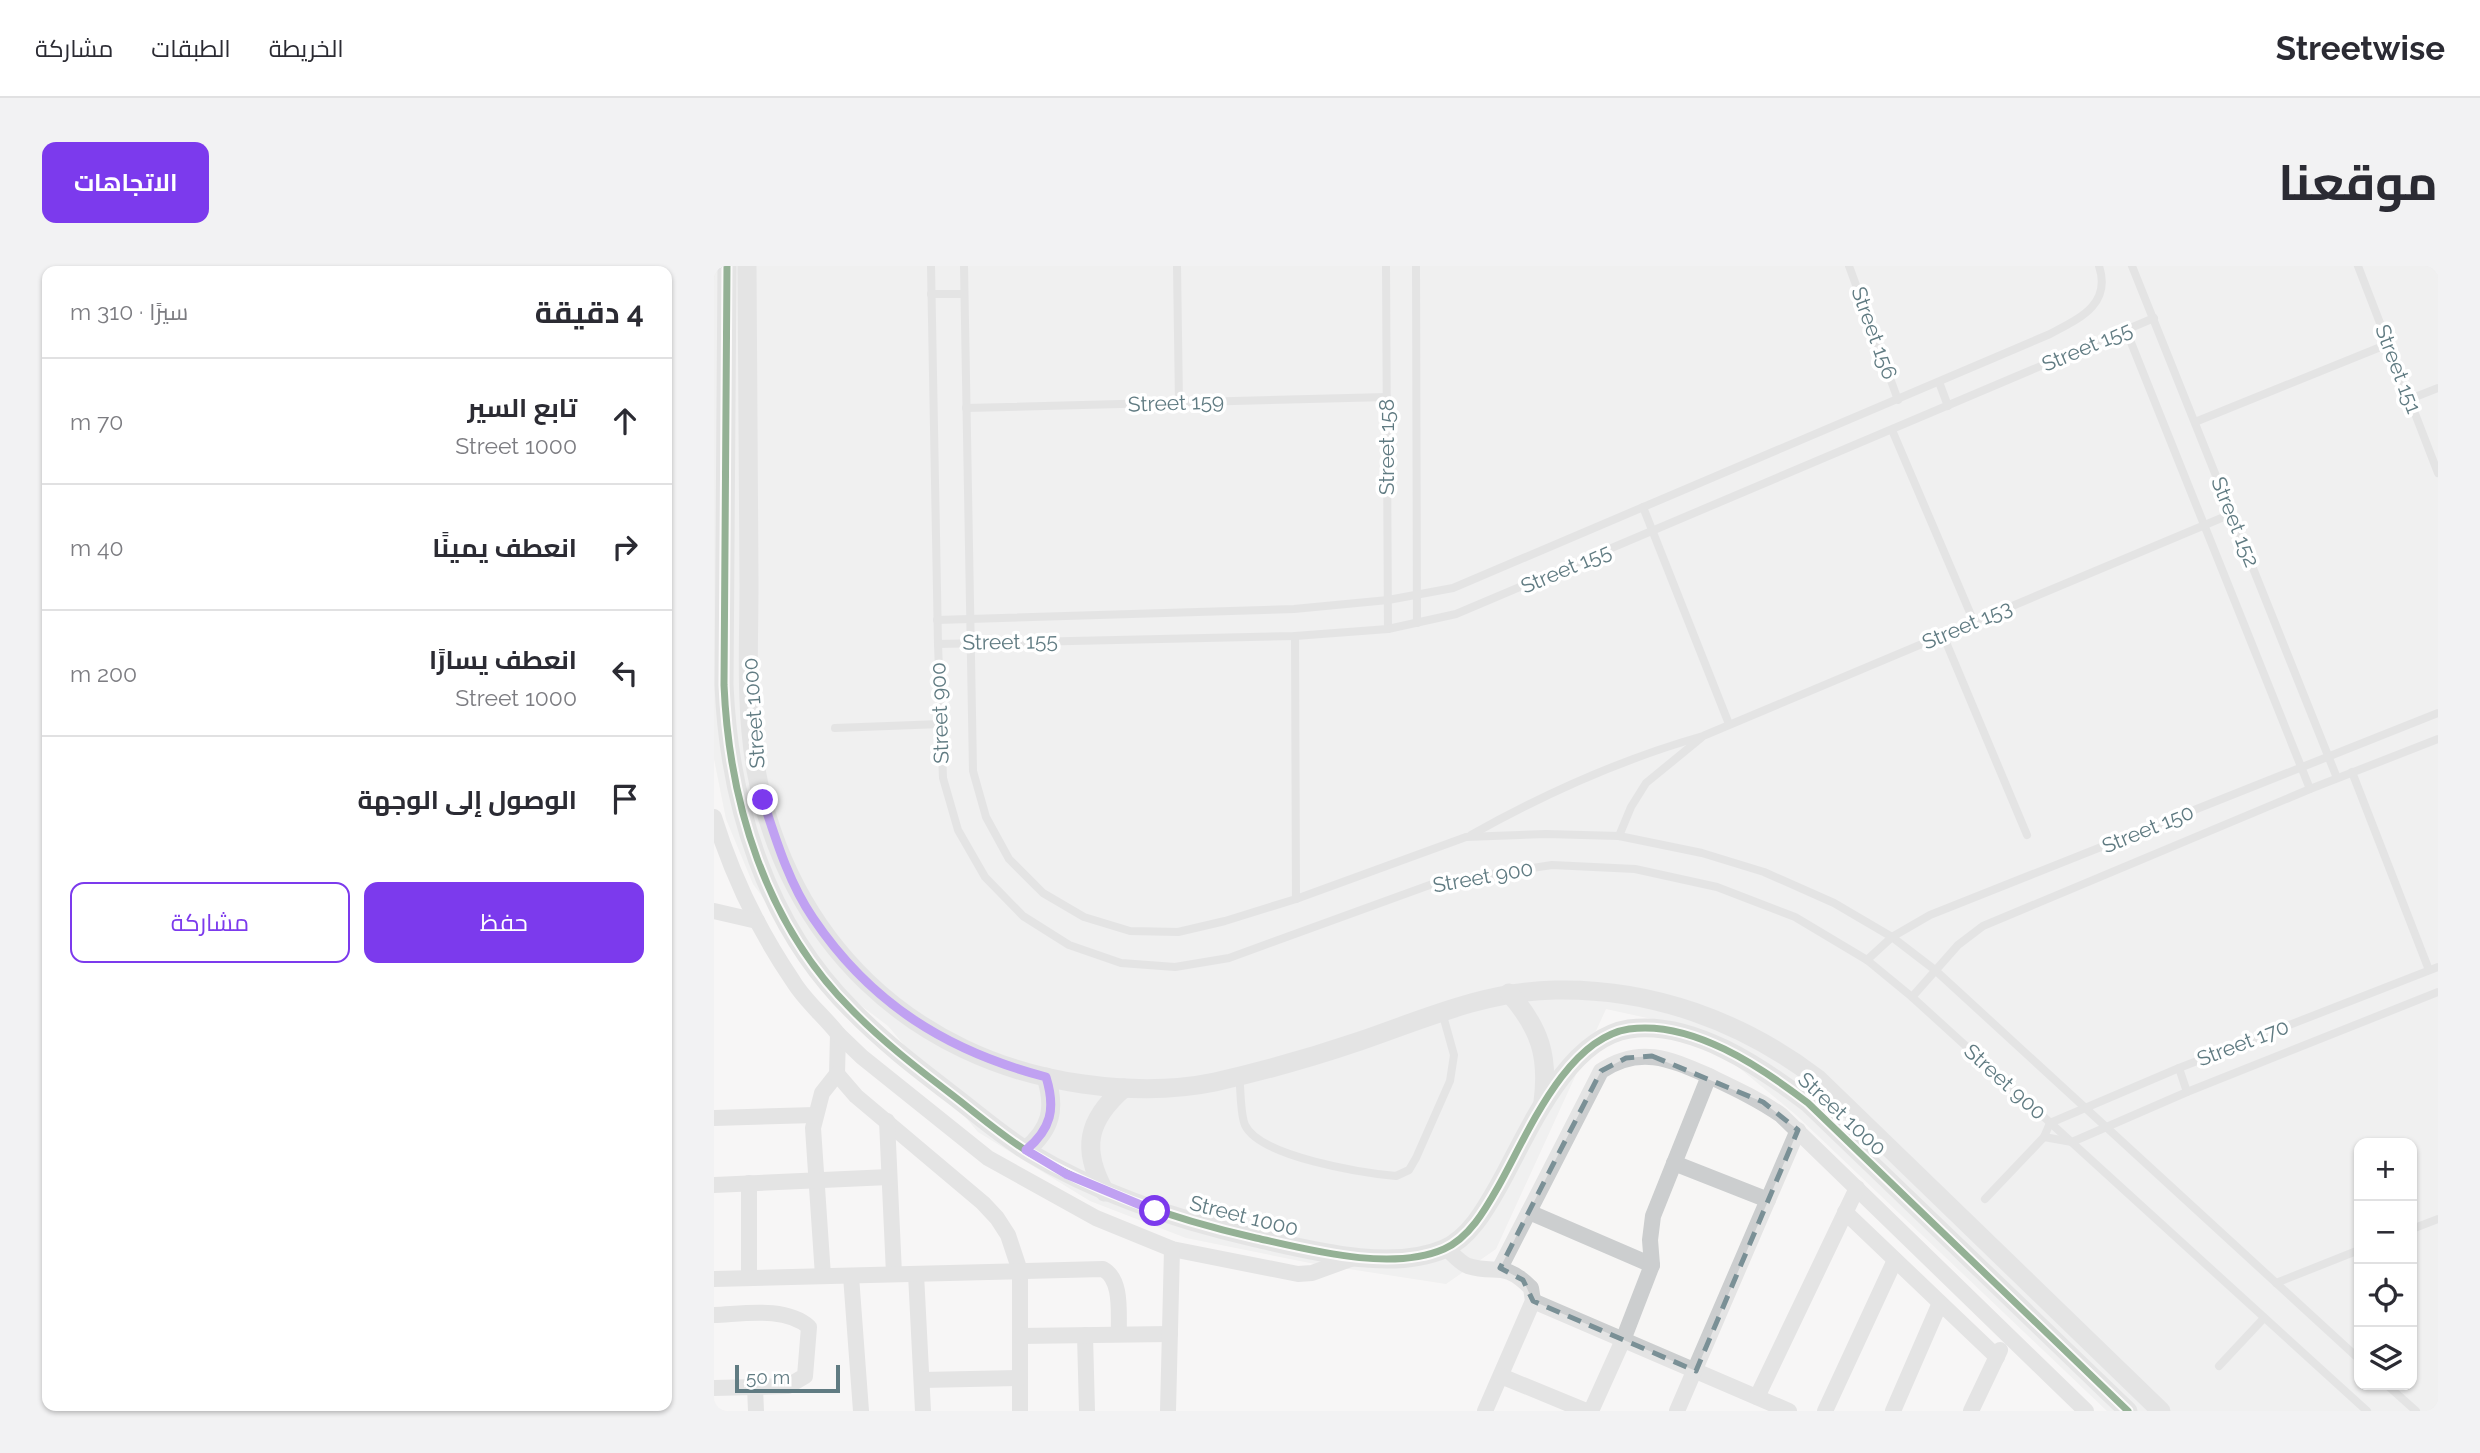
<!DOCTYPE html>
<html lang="ar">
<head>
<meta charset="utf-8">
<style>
  body { margin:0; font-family:Raleway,Cairo,sans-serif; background:#f2f2f3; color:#2b2b33; direction:rtl }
  .controls { position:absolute; right:21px; bottom:21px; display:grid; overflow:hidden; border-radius:14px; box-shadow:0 2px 5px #0004 }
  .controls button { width:63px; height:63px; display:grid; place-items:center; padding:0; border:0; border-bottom:2px solid #e1e1e2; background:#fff; color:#2b2b33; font:35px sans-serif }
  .scale { position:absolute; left:21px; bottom:18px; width:105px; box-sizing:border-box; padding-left:7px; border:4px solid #607b82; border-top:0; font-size:19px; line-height:24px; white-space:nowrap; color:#607b82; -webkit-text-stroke:5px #fff; paint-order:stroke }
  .stop { position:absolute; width:21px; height:21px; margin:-16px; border:5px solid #7c3aed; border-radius:50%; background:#fff }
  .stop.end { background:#7c3aed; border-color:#fff; box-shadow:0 2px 7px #0008 }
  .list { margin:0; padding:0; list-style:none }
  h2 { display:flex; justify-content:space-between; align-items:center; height:91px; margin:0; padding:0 28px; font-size:30px }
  h2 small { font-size:23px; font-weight:400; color:#7c7c81 }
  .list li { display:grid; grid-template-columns:46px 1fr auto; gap:21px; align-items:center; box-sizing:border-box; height:126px; padding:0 28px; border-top:2px solid #e1e1e2 }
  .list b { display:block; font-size:26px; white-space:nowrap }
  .list p { margin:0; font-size:23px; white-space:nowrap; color:#7c7c81 }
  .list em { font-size:23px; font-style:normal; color:#7c7c81 }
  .actions { display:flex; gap:14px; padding:21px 28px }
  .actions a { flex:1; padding:16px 0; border:2px solid #7c3aed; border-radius:14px; text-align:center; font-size:24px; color:#7c3aed }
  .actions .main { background:#7c3aed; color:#fff }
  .icon { flex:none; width:38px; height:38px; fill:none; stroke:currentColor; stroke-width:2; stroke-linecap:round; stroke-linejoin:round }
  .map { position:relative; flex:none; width:1724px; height:1145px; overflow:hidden; direction:ltr; border-radius:14px }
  header { display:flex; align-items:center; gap:42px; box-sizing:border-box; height:98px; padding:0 35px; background:#fff; border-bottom:2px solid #e1e1e2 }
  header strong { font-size:33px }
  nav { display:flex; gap:38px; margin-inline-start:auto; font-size:24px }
  .intro { display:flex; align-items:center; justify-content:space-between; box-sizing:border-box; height:168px; padding:0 42px }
  h1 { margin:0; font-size:49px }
  .button { padding:18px 32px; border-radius:14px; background:#7c3aed; color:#fff; font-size:24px; font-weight:700 }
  main { display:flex; gap:42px; padding:0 42px }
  aside { flex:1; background:#fff; border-radius:14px; box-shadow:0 2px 5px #0004 }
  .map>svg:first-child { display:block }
  .built { fill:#e6e8e8; fill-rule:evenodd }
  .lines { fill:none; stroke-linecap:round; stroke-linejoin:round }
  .service { stroke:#cccecf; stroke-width:8 }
  .minor { stroke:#cccecf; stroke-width:16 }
  .tertiary { stroke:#cccecf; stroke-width:19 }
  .cycleway-casing { stroke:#fff; stroke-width:11 }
  .cycleway { stroke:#1b5e20; stroke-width:7 }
  .route { stroke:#7c3aed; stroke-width:9 }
  .marked { fill:none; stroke:#7a9096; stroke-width:5; stroke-dasharray:14 9; stroke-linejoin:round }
  .labels { text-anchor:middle; stroke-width:7; stroke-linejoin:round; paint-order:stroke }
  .street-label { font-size:21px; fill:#607b82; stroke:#fff }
</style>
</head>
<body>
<header>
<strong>Streetwise</strong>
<nav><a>الخريطة</a><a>الطبقات</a><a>مشاركة</a></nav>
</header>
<div class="intro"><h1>موقعنا</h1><a class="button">الاتجاهات</a></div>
<main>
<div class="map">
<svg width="1724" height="1145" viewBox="0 0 1724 1145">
  <rect width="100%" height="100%" fill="#f7f6f5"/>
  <!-- built -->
  <path class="built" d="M 0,0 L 1724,0 L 1724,1145 L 1393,1145 L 1082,849 L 1011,790 L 938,753 L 892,743 L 782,983 L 732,1018 L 596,997 L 472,972 L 376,935 L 264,866 L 174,760 L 108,710 L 39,618 L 12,553 L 0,493 ZM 1645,877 L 1698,877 L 1698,1119 L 1645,1119 Z"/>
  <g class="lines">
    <!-- service -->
    <g class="service">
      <path d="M 217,0 L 224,378 L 229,512 L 244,564 L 271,611 L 309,650 L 355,679 L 407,697 L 461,701 L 515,692 L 724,616 L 838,599 L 921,603 L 1003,621 L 1081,651 L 1153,694 L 1198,731 L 1653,1145"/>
      <path d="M 250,0 L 259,505 L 272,551 L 295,593 L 329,627 L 370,651 L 416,665 L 464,666 L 511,655 L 582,633 L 752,571 L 832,568 L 905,570 L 988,587 L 1050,606 L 1120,637 L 1178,671 L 1221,704 L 1645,1093"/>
      <path d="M 463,0 L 465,137"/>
      <path d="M 672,0 L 674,363"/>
      <path d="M 702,0 L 703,357"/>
      <path d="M 1135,0 L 1184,134"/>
      <path d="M 1418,0 L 1623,512"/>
      <path d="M 1644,0 L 1724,207"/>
      <path d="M 217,28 L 250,28"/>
      <path d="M 1412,64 L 1596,523"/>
      <path d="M 1225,116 L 1234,140"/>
      <path d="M 1696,133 L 1724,122"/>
      <path d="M 252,142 L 673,131"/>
      <path d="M 1481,156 L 1674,78"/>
      <path d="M 1178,164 L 1260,356"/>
      <path d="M 929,241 L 1015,458"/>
      <path d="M 223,354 L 580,343 L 674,334 L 739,322 L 1336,68 C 1364,53 1398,39 1385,0"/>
      <path d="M 1229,369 L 1313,569"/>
      <path d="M 581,370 L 582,633"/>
      <path d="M 224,378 L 581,370 L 674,363 L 742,348 L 1440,52"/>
      <path d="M 121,462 L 227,458"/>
      <path d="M 1638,506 L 1715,704"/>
      <path d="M 757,569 C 830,528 908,493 989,470 L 1517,248"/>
      <path d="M 905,570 L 917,541 L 932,517 L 987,472"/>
      <path d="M 1153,694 L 1178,671 L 1216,649 L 1724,447"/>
      <path d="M 1198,731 L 1244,679 L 1269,660 L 1596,523 L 1724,473"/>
      <path d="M 1465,802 L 1473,826"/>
      <path d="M 525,810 C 527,822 526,848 531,859 C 546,891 649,907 682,910 L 695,904 L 702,892 L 736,815 L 740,789 L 728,746"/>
      <path d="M 1330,871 L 1358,876 L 1473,826 L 1724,726"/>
      <path d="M 1271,933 L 1330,871 L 1336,857 L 1465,802 L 1724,701"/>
      <path d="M 1698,963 L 1724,953"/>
      <path d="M 1562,1017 L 1645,984"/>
      <path d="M 1505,1100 L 1550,1052"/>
      <path d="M 1673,1119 L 1702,1145"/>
    </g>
    <!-- minor -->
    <g class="minor">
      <path d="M 0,551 C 18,609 45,665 79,715 C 91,735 110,750 124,768 L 123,808 L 108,827 L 99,862 L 109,1010"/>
      <path d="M 0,645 L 43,655"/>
      <path d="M 124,768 L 148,791 L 274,892 L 382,952 L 458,983 L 584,1008 L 598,1007 L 642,991"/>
      <path d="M 123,808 L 142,830 L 269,937 L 283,952 L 294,969 L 306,1005 L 306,1145"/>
      <path d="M 0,852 L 101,849"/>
      <path d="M 173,855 L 180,1008"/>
      <path d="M 960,897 L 1054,934"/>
      <path d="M 35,917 L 35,1012"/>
      <path d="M 0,919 L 175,911"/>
      <path d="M 815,946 L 938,999"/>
      <path d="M 1131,946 L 1283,1091"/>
      <path d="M 732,982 C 739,988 746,997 754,1000 C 783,1009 789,994 817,1022 L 819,1035 L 771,1145"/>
      <path d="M 786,1002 L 887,805 C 926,779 956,793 995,810 C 1020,822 1044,833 1067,849 L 1372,1145"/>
      <path d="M 202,1008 L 209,1145"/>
      <path d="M 137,1010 L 147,1145"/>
      <path d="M 0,1013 L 389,1003 C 409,1014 404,1048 405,1068"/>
      <path d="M 819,1035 L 1075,1145"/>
      <path d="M 0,1049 C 29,1048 71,1040 95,1061 L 91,1110 L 74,1120 L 0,1122"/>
      <path d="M 371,1069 L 373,1145"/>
      <path d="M 306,1070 L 456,1068"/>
      <path d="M 787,1110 L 872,1145"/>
      <path d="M 208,1114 L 306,1112"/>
      <path d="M 41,1121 L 42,1145"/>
      <path d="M 1043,1131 L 1143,922"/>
      <path d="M 454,1145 L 458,983"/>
      <path d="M 877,1145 L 909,1074 L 938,999 L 936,974 L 939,950 L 995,810"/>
      <path d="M 963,1145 L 1084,864"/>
      <path d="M 1111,1145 L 1181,994"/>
      <path d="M 1179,1145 L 1226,1037"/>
      <path d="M 1257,1145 L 1286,1084"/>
    </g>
    <!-- tertiary -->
    <g class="tertiary">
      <path d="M 13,0 L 10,419 C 15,537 52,659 138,744 C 168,775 203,802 237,828 C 262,847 288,870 316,887 C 386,929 463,954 542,972 C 596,984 677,1006 730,983 C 755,972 771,944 784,921 C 813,870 851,773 915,763 C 978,754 1047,801 1094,837 L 1414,1145"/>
      <path d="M 33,0 C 33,106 34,212 35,318 C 35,380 31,443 42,504 C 73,674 197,794 369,818 C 412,824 458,825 501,816 C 549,805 599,791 646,775 C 710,753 772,725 841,724 C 937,722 1028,755 1104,813 L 1447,1145"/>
      <path d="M 795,727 C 826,762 835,790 829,836"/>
      <path d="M 312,884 C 337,863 342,843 332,811"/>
      <path d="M 391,926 C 367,883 373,854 410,822"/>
    </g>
    <defs>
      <path id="cycleway" d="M 13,0 L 10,419 C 15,537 52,659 138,744 C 168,775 203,802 237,828 C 262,847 288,870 316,887 C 386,929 463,954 542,972 C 596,984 677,1006 730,983 C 755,972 771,944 784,921 C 813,870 851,773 915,763 C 978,754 1047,801 1094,837 L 1414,1145"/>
    </defs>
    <!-- cycleway casing -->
    <use href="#cycleway" class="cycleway-casing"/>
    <!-- cycleway -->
    <use href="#cycleway" class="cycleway"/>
  </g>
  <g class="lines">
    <!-- route -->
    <path class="route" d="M 49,534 C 62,574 75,617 99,652 C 157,738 233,785 332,811 C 342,843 337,863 312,884 L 352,908 L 441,945"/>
  </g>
  <!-- marked area -->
  <path d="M0 0H1724V1145H0ZM 938,790 L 1049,836 L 1084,864 L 982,1105 L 819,1035 L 809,1014 L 786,1002 L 887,805 L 912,792 Z" fill="#f7f6f5" fill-opacity=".55" fill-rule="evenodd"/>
  <path class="marked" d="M 938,790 L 1049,836 L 1084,864 L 982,1105 L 819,1035 L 809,1014 L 786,1002 L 887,805 L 912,792 Z"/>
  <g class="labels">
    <!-- street labels -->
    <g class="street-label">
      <text transform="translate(1160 67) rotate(70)" y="7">Street 156</text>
      <text transform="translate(1373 81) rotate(-23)" y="7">Street 155</text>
      <text transform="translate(1684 103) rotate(69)" y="7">Street 151</text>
      <text transform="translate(462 137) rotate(-2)" y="7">Street 159</text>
      <text transform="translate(673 181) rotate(-90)" y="7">Street 158</text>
      <text transform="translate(1521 256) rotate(68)" y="7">Street 152</text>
      <text transform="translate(852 303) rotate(-23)" y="7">Street 155</text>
      <text transform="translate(1253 359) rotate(-23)" y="7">Street 153</text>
      <text transform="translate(296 376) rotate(-1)" y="7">Street 155</text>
      <text transform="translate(40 447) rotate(-94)" y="7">Street 1000</text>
      <text transform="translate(226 447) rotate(-92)" y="7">Street 900</text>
      <text transform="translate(1434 563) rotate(-22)" y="7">Street 150</text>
      <text transform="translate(769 611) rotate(-10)" y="7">Street 900</text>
      <text transform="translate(1529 777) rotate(-21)" y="7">Street 170</text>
      <text transform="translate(1291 816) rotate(42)" y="7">Street 900</text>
      <text transform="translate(1128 848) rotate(43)" y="7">Street 1000</text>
      <text transform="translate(530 950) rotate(14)" y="7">Street 1000</text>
    </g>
  </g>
</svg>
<div class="controls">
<button>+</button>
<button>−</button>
<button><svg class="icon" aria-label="locate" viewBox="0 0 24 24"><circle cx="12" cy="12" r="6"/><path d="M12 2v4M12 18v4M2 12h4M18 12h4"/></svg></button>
<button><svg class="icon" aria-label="layers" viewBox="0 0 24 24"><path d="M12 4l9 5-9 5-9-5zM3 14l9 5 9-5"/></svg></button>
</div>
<div class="scale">50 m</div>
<div class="stop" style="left:441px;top:945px"></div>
<div class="stop end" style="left:49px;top:534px"></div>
</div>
<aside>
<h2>4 دقيقة<small>سيرًا · 310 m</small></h2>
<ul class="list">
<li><svg class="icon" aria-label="ahead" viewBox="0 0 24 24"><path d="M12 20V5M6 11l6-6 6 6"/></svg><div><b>تابع السير</b><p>Street 1000</p></div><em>70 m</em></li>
<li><svg class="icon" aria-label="right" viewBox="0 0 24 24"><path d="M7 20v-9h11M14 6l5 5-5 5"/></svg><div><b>انعطف يمينًا</b></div><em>40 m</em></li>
<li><svg class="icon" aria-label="left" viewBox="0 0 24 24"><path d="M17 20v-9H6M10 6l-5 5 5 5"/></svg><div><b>انعطف يسارًا</b><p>Street 1000</p></div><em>200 m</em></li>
<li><svg class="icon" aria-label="arrive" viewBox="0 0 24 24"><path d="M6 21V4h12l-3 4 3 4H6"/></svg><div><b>الوصول إلى الوجهة</b></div></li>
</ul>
<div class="actions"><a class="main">حفظ</a><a>مشاركة</a></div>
</aside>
</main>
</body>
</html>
